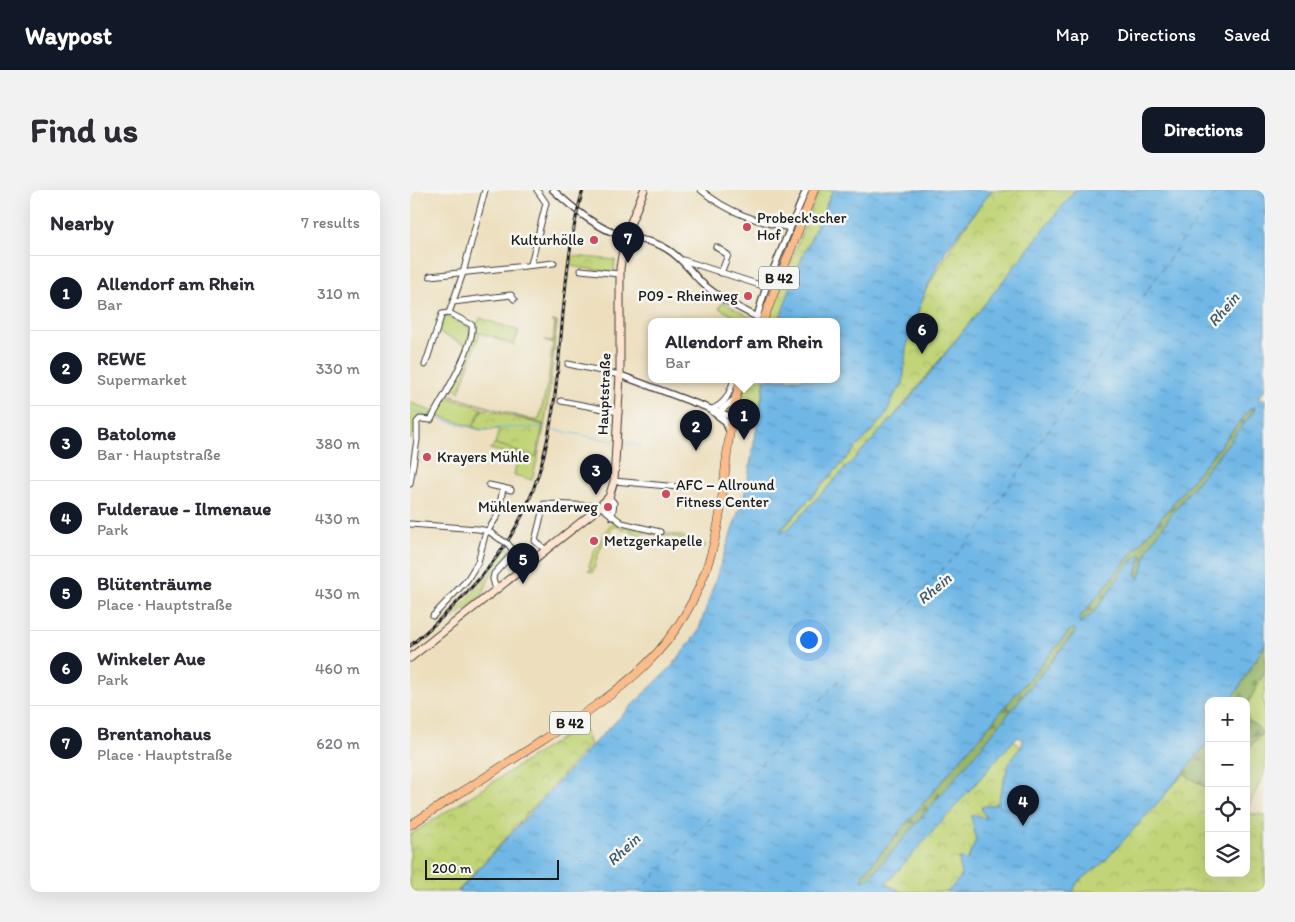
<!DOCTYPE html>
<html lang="en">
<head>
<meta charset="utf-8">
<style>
  body { margin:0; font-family:Itim,sans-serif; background:#f2f2f3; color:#2b2b33 }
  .controls { position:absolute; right:15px; bottom:15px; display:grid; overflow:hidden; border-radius:10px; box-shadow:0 5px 20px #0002 }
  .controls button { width:45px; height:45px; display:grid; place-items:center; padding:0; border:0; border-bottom:1px solid #e1e1e2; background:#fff; color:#2b2b33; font:25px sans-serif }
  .scale { position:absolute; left:15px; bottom:12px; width:134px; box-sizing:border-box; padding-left:5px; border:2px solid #1c1c1c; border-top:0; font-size:14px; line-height:18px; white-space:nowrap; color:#1c1c1c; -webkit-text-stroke:4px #f6f6f2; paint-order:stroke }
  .you { position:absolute; left:398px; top:449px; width:18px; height:18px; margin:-12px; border:4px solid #fff; border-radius:50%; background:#1a73e8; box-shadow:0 0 0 8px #1a73e833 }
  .badge { display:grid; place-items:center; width:32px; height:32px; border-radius:50%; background:#111827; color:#fff; font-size:16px; font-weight:700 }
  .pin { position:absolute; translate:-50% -41px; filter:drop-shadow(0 1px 2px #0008) }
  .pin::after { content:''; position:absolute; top:26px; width:18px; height:15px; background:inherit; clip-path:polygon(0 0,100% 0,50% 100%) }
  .popup { position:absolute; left:238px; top:128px; width:192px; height:65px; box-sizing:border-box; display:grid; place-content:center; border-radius:10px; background:#fff; filter:drop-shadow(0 1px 4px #0005); font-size:16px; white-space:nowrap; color:#7c7c81 }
  .popup b { font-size:19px; color:#2b2b33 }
  .popup::after { content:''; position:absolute; left:50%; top:100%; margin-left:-10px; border:10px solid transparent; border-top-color:#fff }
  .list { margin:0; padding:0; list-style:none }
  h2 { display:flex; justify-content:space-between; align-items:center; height:65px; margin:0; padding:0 20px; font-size:21px }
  h2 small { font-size:16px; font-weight:400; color:#7c7c81 }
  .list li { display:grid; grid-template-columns:32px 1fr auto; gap:15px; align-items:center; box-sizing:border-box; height:75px; padding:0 20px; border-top:1px solid #e1e1e2 }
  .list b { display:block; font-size:19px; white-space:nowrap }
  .list p { margin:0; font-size:16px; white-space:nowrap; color:#7c7c81 }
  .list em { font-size:16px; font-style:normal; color:#7c7c81 }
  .icon { flex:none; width:28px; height:28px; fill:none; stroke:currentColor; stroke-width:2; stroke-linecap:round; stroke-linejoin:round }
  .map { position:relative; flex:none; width:855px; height:702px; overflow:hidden; border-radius:10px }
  header { display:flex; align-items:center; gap:30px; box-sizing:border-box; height:70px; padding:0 25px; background:#111827; color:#fff }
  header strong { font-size:24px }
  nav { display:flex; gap:28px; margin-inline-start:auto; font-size:18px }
  .intro { display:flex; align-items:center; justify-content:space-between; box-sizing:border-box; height:120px; padding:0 30px }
  h1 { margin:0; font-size:35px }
  .button { padding:12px 22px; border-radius:10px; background:#111827; color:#fff; font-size:18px; font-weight:700 }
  main { display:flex; gap:30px; padding:0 30px }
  aside { flex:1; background:#fff; border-radius:10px; box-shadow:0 5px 20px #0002 }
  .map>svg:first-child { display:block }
  .grass { fill:#c1d477; stroke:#6e784a }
  .forest { fill:url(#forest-firs); stroke:#5a6942 }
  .park { fill:url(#park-crowns); stroke:#6e784a }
  .water { fill:url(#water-ripples); stroke:#466a81; fill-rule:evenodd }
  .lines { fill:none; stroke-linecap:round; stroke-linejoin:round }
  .stream { stroke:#6fb7e6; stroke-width:1 }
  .ferry { stroke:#3d5a6d; stroke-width:1; stroke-dasharray:6 5; stroke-linecap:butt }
  .minor-casing { stroke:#3b3934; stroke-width:7 }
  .tertiary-casing { stroke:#3b3934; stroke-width:8 }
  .secondary-casing { stroke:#3b3934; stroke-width:9 }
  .primary-casing { stroke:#3b3934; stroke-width:9 }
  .minor { stroke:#fff; stroke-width:5 }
  .tertiary { stroke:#fff; stroke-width:5.5 }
  .secondary { stroke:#fde4d0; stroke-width:7 }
  .primary { stroke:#f9bc8a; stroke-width:8 }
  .rail-casing { stroke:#1c1c1c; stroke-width:3 }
  .rail { stroke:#f6f6f2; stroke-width:1; stroke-dasharray:4; stroke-linecap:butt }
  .minor-bridge-casing { stroke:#3b3934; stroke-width:7; stroke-linecap:butt }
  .minor-bridge { stroke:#fff; stroke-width:5 }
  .poi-dot { fill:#d1495b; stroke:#f6f6f2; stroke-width:2 }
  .labels { text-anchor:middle; stroke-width:5; stroke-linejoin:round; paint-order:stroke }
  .shield { fill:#f6f6f2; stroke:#5d5d5c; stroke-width:1 }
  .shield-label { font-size:14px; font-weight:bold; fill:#1c1c1c }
  .poi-label { font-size:15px; fill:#1c1c1c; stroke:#f6f6f2; text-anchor:start }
  .street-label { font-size:15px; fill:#1c1c1c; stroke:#f6f6f2 }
  .water-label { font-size:16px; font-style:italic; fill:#3d5a6d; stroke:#f6f6f2 }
</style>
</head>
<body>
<header>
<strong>Waypost</strong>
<nav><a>Map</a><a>Directions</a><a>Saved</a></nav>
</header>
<div class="intro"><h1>Find us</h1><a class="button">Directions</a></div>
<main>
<aside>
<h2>Nearby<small>7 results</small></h2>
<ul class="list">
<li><span class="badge">1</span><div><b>Allendorf am Rhein</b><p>Bar</p></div><em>310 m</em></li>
<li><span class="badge">2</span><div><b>REWE</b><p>Supermarket</p></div><em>330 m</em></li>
<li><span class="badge">3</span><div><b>Batolome</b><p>Bar · Hauptstraße</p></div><em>380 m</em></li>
<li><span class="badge">4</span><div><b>Fulderaue - Ilmenaue</b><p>Park</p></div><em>430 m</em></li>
<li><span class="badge">5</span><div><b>Blütenträume</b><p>Place · Hauptstraße</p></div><em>430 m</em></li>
<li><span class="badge">6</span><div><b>Winkeler Aue</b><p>Park</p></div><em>460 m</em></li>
<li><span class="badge">7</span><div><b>Brentanohaus</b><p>Place · Hauptstraße</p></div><em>620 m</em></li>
</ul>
</aside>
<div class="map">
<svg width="855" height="702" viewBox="0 0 855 702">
  <defs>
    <pattern id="forest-firs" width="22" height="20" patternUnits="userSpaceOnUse" patternTransform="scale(1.25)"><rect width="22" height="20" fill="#98b668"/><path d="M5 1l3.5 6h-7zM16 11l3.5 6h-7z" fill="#7b9355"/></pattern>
    <pattern id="park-crowns" width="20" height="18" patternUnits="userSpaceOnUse" patternTransform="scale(1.25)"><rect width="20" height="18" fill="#c1d477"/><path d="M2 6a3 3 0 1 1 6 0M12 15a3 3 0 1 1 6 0" fill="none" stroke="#a5b566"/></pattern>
    <pattern id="water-ripples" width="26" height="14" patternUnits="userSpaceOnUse" patternTransform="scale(1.25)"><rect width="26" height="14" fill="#6fb7e6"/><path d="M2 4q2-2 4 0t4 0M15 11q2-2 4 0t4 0" fill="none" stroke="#5a94ba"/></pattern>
  </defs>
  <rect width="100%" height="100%" fill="#f6f6f2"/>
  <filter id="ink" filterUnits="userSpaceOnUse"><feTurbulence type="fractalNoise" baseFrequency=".02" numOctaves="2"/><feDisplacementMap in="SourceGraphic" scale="10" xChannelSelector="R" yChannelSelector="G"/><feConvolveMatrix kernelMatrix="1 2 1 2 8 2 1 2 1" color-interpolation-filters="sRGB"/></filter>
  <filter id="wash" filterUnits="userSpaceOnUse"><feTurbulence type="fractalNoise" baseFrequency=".0096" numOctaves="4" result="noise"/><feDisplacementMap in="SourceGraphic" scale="20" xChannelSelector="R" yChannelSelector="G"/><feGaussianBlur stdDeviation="1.12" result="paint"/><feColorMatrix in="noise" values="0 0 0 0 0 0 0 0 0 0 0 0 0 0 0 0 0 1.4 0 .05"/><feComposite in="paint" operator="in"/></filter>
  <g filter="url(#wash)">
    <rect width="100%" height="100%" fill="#eddfbd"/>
    <!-- grass -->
    <g class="grass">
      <path d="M 313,112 L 345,130 L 345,131 L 324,131 L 325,127 L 309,118 Z"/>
      <path d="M 36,126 L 59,137 L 60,142 L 56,155 L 28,142 L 33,127 Z"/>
      <path d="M 70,128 L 109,141 L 104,155 L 85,149 L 86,145 L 84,147 L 70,143 L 49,202 L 44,198 Z"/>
      <path d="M 142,131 L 147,132 C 141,186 137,238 122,290 L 104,285 L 108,266 L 80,259 L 85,254 C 100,257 111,265 126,267 L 133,234 L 41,206 L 122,230 L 129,230 L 138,192 L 143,153 L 134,150 L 143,151 L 145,133 Z"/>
      <path d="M 36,207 L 72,218 L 63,237 L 26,225 Z"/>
      <path d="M 0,212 L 23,222 L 19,228 L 9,228 L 5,248 L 0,249 Z"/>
      <path d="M 203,330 L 220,338 L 268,345 L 294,353 L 296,356 L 294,358 L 265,347 L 232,343 L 231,345 L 204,336 C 191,355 188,361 183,383 L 178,381 L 181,379 L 179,376 L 186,357 Z"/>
      <path d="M 98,356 L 101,363 L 79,388 L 72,406 L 44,428 L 42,426 L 75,389 Z"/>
      <path d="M 855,481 L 855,503 L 852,508 L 855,514 L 855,581 L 836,622 L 836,561 L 852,544 L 837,529 L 838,513 Z"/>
    </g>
    <!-- forest -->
    <g class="forest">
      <path d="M 845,217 L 844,221 L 764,321 L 739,357 L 729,390 L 726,385 L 732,365 L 723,369 L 684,422 L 671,433 L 669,431 L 671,426 L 841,218 Z"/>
      <path d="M 662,438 L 666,441 L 564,566 L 460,688 L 451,691 L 453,684 Z"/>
      <path d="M 855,454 L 855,481 L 838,513 L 837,529 L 849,538 L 852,544 L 836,561 L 836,511 L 821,511 Z"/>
      <path d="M 799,551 L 799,591 L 752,642 L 663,702 L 754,606 Z"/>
    </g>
    <!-- park -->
    <g class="park">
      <path d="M 409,0 L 423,0 L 389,75 L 390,78 L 369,131 L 357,131 Z"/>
      <path d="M 581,0 L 667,0 L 476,236 L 369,349 L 366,347 L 444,259 L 513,105 L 543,54 Z"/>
      <path d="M 163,66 L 205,70 L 204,83 L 161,76 Z"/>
      <path d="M 336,189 L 355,189 L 349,224 L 326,225 Z"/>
      <path d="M 75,219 L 133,235 L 126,267 C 111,265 100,257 85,254 L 89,239 L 72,240 L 63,237 L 72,220 Z"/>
      <path d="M 172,535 L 180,554 L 47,702 L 0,702 L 0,645 Z"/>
      <path d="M 603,550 L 712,648 L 774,584 L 799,600 L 799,683 L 836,683 L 836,623 L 855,625 L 855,702 L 469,702 Z"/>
    </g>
    <!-- water -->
    <path class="water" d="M 423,0 L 582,0 L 536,60 L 516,99 L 496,159 L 493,194 L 483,207 L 477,224 L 371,340 L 370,344 L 379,338 L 493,217 L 665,0 L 855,0 L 855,199 L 848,208 L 851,210 L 855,209 L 855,454 L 821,511 L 799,511 L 799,551 L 754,606 L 693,673 L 667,693 L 663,702 L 537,702 L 551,687 L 549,668 L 557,670 L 566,650 L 561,626 L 567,625 L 576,629 L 571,617 L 587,614 L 599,573 L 612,555 L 613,549 L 607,547 L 476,694 L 492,702 L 48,702 L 181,556 L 262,476 L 288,442 L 336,299 L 355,189 L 426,189 L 426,131 L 369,131 L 381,96 L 390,78 L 389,75 ZM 845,217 L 844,221 L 764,321 L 739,357 L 729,390 L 726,385 L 732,364 C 705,379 697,418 670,433 L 669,431 L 671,426 L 841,218 ZM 662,438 L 666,441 L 564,566 L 460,687 L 452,691 L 453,684 Z"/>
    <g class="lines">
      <!-- stream -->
      <g class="stream">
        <path d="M 0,220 L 21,226"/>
        <path d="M 25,227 L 72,241 L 87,238 L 133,237"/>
        <path d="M 145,240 L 203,251"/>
        <path d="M 210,252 L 230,256"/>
      </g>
      <!-- ferry -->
      <path class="ferry" d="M 228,702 L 279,651 L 566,343 L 808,0"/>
    </g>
  </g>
  <g filter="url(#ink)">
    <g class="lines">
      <defs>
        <g id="minor">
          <path d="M 291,0 C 317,22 347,32 380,38"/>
          <path d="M 306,57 L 318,65 L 311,83"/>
          <path d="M 273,70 L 356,97"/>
          <path d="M 121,74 L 136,13 L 127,0"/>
          <path d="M 171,80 L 209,84"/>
          <path d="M 20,86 L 144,73"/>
          <path d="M 43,112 L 101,105 L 104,109"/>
          <path d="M 39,123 L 53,83 L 75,0"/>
          <path d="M 158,174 L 210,185"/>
          <path d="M 151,211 L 209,222"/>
          <path d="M 300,220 C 316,214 319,205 324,189"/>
          <path d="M 204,291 L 268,297"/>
          <path d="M 0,294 L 7,250 L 7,232 L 10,229 L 21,230 L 24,224 C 34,206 65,155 62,135 L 39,123 L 32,124 L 15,175"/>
          <path d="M 93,298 L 101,300"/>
          <path d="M 199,307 L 204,313 L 202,327"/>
          <path d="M 0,334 L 68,339 L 78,341 L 90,349"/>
          <path d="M 136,360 L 125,351 L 134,314 L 190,316 L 212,333 L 250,342"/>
          <path d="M 86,400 L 83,389 L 84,384 L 102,364 L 102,359 L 98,354"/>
          <path d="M 23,426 L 57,390 L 68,372 L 75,345 L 88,325 L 93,298 L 79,295"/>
        </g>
        <g id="tertiary">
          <path d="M 143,0 C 163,18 187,39 213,46 C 229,50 242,50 257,59 C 272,68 280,81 292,93 C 309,108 327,117 347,127 L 356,97 L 396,0"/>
          <path d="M 210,185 L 322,227"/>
          <path d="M 303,222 L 315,231 L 319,241"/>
          <path d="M 309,222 L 325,209"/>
        </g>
        <path id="secondary" d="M 0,468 L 185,321 L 199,307 L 204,291 L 210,185 L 210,78 L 215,47 L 234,0"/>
        <g id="primary">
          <path d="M 353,131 L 404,0"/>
          <path d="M 0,635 C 41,609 83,582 124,556 C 207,503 272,464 301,364 C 318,307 313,246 331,189"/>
        </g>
      </defs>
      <!-- minor casing -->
      <use href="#minor" class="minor-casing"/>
      <!-- tertiary casing -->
      <use href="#tertiary" class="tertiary-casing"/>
      <!-- secondary casing -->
      <use href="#secondary" class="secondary-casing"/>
      <!-- primary casing -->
      <use href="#primary" class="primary-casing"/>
      <!-- minor -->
      <use href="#minor" class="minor"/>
      <!-- tertiary -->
      <use href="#tertiary" class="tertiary"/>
      <!-- secondary -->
      <use href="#secondary" class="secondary"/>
      <!-- primary -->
      <use href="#primary" class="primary"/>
      <defs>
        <path id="rail" d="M 0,456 C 50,413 98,366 122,303 C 159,206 144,99 173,0"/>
      </defs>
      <!-- rail casing -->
      <use href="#rail" class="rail-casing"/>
      <!-- rail -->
      <use href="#rail" class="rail"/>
      <defs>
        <path id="minor-bridge" d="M 90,349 L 98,354"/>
      </defs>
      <!-- minor-bridge casing -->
      <use href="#minor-bridge" class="minor-bridge-casing"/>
      <!-- minor-bridge -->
      <use href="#minor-bridge" class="minor-bridge"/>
    </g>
  </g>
  <!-- markers -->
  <g class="poi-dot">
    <circle cx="337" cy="37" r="5"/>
    <circle cx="184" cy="50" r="5"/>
    <circle cx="338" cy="106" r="5"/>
    <circle cx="17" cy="267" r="5"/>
    <circle cx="256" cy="304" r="5"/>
    <circle cx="198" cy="317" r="5"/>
    <circle cx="184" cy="351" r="5"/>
  </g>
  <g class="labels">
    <!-- shield labels -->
    <g class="shield">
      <rect x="349" y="76.5" width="40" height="23" rx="4"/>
      <rect x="140" y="521.5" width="40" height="23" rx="4"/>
    </g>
    <g class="shield-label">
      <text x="369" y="93">B 42</text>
      <text x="160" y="538">B 42</text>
    </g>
    <!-- poi labels -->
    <g class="poi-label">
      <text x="347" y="33">Probeck'scher<tspan x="347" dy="17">Hof</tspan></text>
      <text x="174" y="55" text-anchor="end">Kulturhölle</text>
      <text x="328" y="111" text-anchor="end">P09 - Rheinweg</text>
      <text x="27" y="272">Krayers Mühle</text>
      <text x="266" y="300">AFC – Allround<tspan x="266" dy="17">Fitness Center</tspan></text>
      <text x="188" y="322" text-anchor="end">Mühlenwanderweg</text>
      <text x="194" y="356">Metzgerkapelle</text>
    </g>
    <!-- street labels -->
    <g class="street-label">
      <text transform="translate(194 204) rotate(-88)" y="5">Hauptstraße</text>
    </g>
    <!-- water labels -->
    <g class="water-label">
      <text transform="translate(813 119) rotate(-49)" y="6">Rhein</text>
      <text transform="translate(524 398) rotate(-40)" y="6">Rhein</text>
      <text transform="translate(213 659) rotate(-43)" y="6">Rhein</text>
    </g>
  </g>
</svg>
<div class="controls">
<button>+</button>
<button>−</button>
<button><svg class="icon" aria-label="locate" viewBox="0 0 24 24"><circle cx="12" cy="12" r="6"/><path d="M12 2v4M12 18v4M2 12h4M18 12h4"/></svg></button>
<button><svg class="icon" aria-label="layers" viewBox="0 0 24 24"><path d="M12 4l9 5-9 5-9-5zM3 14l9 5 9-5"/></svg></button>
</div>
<div class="scale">200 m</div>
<div class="you"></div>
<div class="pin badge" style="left:334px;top:250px">1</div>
<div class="popup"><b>Allendorf am Rhein</b>Bar</div>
<div class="pin badge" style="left:286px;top:261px">2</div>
<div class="pin badge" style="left:186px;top:305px">3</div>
<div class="pin badge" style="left:613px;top:636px">4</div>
<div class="pin badge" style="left:113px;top:394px">5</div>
<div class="pin badge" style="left:512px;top:164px">6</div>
<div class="pin badge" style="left:218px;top:73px">7</div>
</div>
</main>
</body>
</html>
